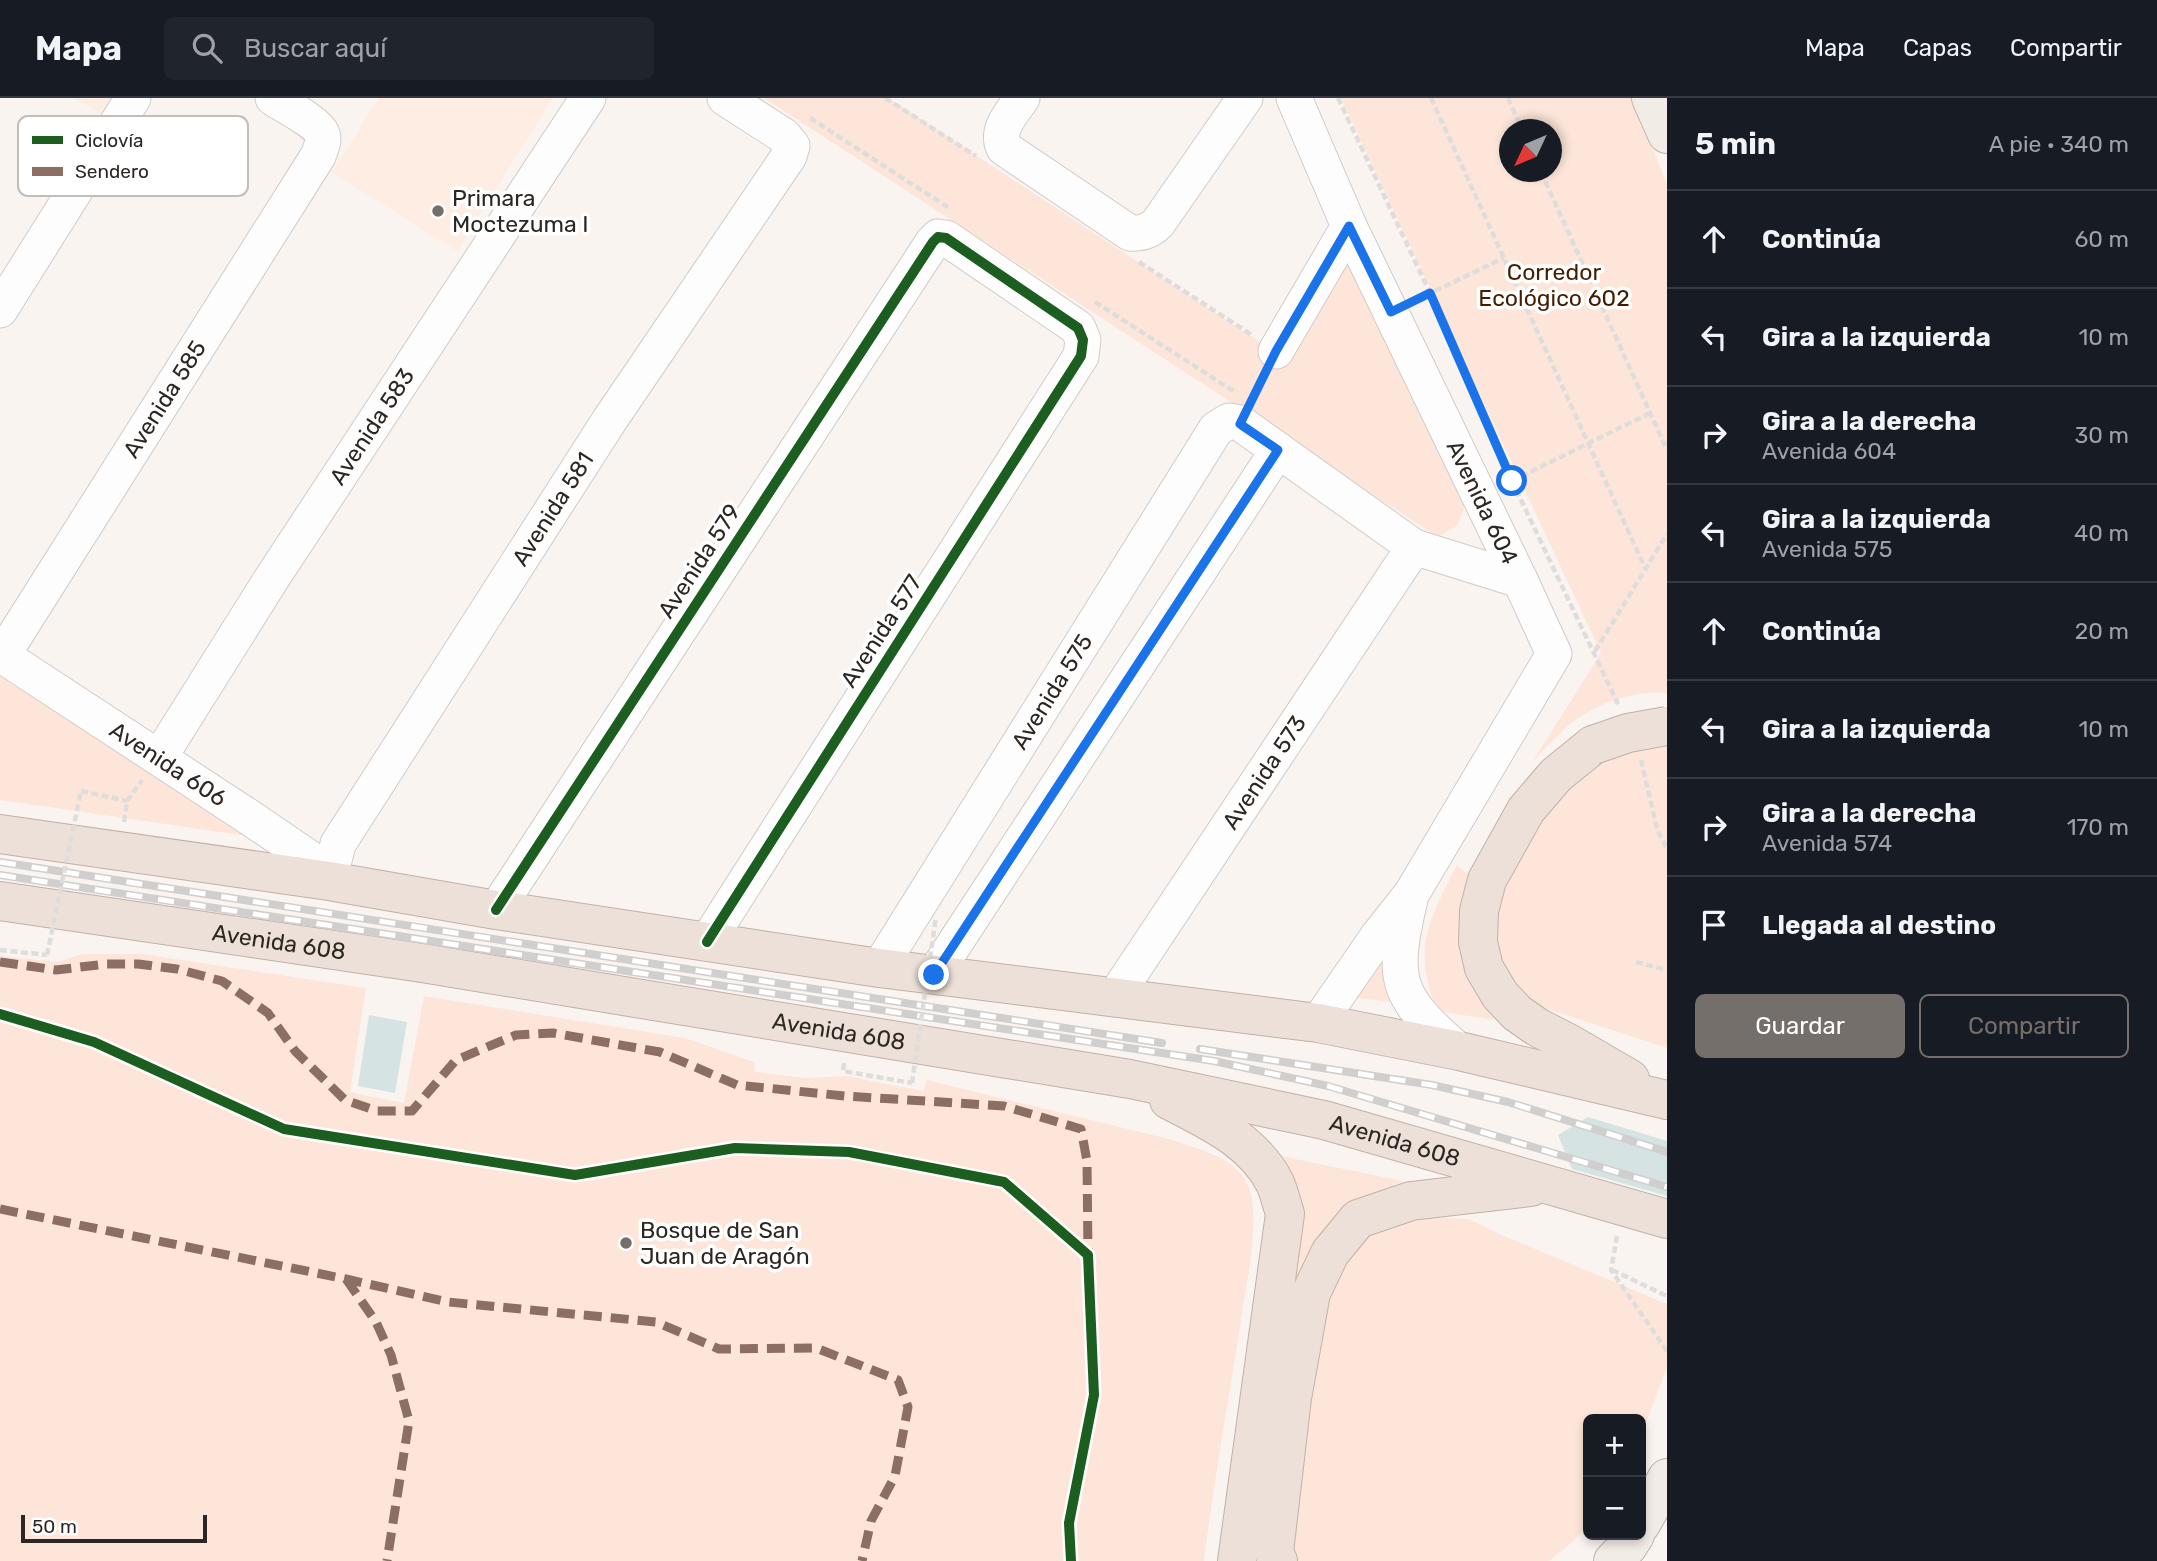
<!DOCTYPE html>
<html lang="es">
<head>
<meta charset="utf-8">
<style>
  body { margin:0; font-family:Rubik,sans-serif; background:#20242c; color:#f1f3f6 }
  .controls { position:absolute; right:21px; bottom:21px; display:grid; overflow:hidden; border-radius:10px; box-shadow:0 4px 10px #0003 }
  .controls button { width:63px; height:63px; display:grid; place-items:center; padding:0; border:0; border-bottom:2px solid #363941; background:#171b24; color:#f1f3f6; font:35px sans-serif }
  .compass { position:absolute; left:1499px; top:21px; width:63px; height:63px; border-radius:50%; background:#171b24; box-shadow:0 4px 10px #0003; rotate:226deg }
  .scale { position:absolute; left:21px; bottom:18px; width:186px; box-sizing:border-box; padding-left:7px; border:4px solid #2d2723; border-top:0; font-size:19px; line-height:24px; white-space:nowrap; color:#2d2723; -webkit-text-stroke:5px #fff; paint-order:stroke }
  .stop { position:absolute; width:21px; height:21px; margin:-16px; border:5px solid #1a73e8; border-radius:50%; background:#fff }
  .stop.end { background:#1a73e8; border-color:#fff; box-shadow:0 2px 7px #0008 }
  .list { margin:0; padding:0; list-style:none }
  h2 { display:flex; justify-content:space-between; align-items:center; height:91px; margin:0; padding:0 28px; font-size:30px }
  h2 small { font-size:23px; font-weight:400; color:#9ea1a6 }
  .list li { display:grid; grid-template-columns:46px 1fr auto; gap:21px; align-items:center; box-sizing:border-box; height:98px; padding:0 28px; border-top:2px solid #363941 }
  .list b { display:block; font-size:26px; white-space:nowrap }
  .list p { margin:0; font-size:23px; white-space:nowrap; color:#9ea1a6 }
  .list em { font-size:23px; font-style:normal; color:#9ea1a6 }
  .actions { display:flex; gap:14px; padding:21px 28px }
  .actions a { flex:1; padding:16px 0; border:2px solid #756f6b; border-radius:10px; text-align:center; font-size:24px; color:#756f6b }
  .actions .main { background:#756f6b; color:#fff }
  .icon { flex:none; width:38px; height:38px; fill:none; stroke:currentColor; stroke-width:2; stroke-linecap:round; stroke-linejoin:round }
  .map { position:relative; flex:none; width:1667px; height:1463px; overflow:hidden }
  header { display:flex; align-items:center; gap:42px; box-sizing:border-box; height:98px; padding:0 35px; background:#171b24; border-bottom:2px solid #363941 }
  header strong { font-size:33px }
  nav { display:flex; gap:38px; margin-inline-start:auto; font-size:24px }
  .search { width:490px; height:63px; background:#20242c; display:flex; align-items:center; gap:18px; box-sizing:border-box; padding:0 24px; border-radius:10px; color:#9ea1a6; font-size:26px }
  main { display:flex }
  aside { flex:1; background:#171b24 }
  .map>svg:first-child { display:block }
  .built { fill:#fdede3 }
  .green { fill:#fde6d9; fill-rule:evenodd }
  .building { fill:#d5e3e3 }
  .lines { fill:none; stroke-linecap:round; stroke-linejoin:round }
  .minor-casing { stroke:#d1cbc8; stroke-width:37 }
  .major-casing { stroke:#c0b1a8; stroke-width:40 }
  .highway-casing { stroke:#c0b1a8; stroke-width:40 }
  .path { stroke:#dfdddc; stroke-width:4.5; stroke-dasharray:7 3.5; stroke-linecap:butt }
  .minor { stroke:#fefdfd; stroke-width:35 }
  .major { stroke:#f2ece7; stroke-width:38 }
  .highway { stroke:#ece0d8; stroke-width:38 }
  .rail-casing { stroke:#d0cfce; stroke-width:8 }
  .rail { stroke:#fff; stroke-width:5; stroke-dasharray:16; stroke-linecap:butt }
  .highway-bridge-casing { stroke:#c0b1a8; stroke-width:40; stroke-linecap:butt }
  .path-bridge { stroke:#dfdddc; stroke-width:4.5; stroke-dasharray:7 3.5; stroke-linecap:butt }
  .highway-bridge { stroke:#ece0d8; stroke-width:38 }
  .quiet { stroke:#8d6e63; stroke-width:9; stroke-dasharray:18 9; stroke-linecap:butt }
  .cycleway-casing { stroke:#fff; stroke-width:15 }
  .cycleway { stroke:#1b5e20; stroke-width:10 }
  .route { stroke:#1a73e8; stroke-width:9 }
  .poi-dot { fill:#756f6b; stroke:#fff; stroke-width:2.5 }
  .labels { text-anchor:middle; stroke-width:7; stroke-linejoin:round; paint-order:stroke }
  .poi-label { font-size:23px; fill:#2d2723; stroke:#fff; text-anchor:start }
  .park-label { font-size:23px; fill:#441d01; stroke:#fff }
  .street-label { font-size:23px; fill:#2d2723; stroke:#fff }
  .key { fill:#fff; stroke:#c0bebd; stroke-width:2 }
  .key-label { font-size:19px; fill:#2d2723 }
</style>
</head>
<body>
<header>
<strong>Mapa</strong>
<div class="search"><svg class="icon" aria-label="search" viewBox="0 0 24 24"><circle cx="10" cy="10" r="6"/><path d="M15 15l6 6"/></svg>Buscar aquí</div>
<nav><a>Mapa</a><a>Capas</a><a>Compartir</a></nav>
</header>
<main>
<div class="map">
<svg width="1667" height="1463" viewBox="0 0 1667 1463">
  <rect width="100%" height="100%" fill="#faf4f0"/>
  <!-- built -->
  <g class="built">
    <path d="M 75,0 L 113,0 L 102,17 Z"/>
    <path d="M 379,0 L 553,0 L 457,153 L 332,74 Z"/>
  </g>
  <!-- green -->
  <g class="green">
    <path d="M 764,0 L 889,0 L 1281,258 L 1347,152 L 1465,408 L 1457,428 L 1438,439 Z"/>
    <path d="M 1341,0 L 1633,0 L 1667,86 L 1667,595 C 1636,592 1598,605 1573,624 C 1559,635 1546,650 1533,663 L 1601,555 ZM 1510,32 L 1552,32 L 1552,74 L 1510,74 Z"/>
    <path d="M 0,570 L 262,740 L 0,702 Z"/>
    <path d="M 1667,648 L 1667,950 L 1544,910 C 1524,896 1500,874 1496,848 C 1489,793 1523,742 1557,704 C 1567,692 1578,677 1590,668 C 1613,651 1640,651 1667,648 Z"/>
    <path d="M 1457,767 L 1469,777 L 1465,855 L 1477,897 L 1494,922 L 1437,913 C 1412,850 1428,824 1457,767 Z"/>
    <path d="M 1388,852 L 1386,872 L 1390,904 L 1358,900 Z"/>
    <path d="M 82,856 L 142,856 L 366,890 L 350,994 L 404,1005 L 424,898 L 685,940 L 754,964 L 755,974 L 805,980 L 847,978 L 923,993 L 927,982 L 1173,1042 C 1197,1051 1232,1058 1246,1083 C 1263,1115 1247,1180 1242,1215 C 1230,1298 1214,1380 1204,1463 L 0,1463 L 0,858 L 58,864 Z"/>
    <path d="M 1271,1056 L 1403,1083 L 1359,1102 L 1294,1192 Z"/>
    <path d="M 1420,1119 L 1469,1121 L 1504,1138 L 1667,1206 L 1667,1269 L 1641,1339 L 1641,1321 L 1588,1321 L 1588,1425 L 1576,1441 L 1549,1463 L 1294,1463 L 1292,1460 L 1295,1398 L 1326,1191 L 1359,1142 Z"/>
  </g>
  <!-- building -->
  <g class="building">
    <path d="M 369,917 L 407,924 L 395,995 L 358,988 Z"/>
    <path d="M 1588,1019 L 1667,1043 L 1667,1098 L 1572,1071 L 1558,1037 Z"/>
  </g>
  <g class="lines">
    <defs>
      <g id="minor">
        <path d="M 1022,0 C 1012,15 995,32 1004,50 L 1130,135 C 1141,136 1150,133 1158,125 L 1245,0"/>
        <path id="s1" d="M 1294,0 L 1349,128 L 1520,482 L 1554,556 L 1412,795 L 1378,838 L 1318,925"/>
        <path d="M 0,212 L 133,0"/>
        <path d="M 1276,253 L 1349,128"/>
        <path id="s2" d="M 0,556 L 249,719 L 312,762 L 329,783"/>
        <path id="s3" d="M 2,558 L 318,58 C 320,52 325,43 322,36 C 318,25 284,7 273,0"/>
        <path id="s4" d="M 159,660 L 272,480 L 588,0"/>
        <path id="s5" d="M 329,783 L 338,746 L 609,323 L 789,58 L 792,48 L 784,38 L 725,0"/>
        <path d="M 1410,801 C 1391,883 1395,898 1459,953"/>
        <path d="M 496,812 L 933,144 L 938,139 L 946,140 L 1078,230 L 1083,242 L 1081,258 L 707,844"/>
        <path id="s6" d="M 879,870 L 1216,331 L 1229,323 L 1240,325 L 1414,449 L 1520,482"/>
        <path d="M 934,877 L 1278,352"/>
        <path id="s7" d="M 1114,900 L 1414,449"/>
      </g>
      <g id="major">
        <path d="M 1651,0 L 1667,36"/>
        <path d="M 1641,1426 L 1667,1380"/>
        <path d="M 1613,1463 L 1628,1448 L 1635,1437"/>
      </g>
      <g id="highway">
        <path d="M 1593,647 L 1556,677 L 1526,712 L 1487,782 L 1479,813 L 1478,844 L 1484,870 L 1500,897 L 1517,915 L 1537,929 L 1570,946 L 1630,981"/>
        <path d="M 0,736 L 329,783 L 496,812 L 879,870 L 1318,925 L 1459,953 L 1667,1002"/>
        <path id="s8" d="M 0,803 L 422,865 L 1130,981 L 1324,1022 L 1667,1121"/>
        <path d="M 1169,1002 C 1209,1023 1253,1042 1275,1085 C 1279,1094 1282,1106 1285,1116 L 1237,1463"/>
        <path d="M 1278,1463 L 1274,1454 L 1292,1300 L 1311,1195 L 1330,1155 L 1358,1121 L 1411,1103 L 1531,1089"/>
      </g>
    </defs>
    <!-- minor casing -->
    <use href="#minor" class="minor-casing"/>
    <!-- major casing -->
    <use href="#major" class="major-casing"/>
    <!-- highway casing -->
    <use href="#highway" class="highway-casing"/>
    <!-- path -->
    <g class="path">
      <path d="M 885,0 L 976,58"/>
      <path d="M 1338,0 L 1430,195 L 1512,383 L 1618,606"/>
      <path d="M 1431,0 L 1645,470"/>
      <path d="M 1508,0 L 1522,32"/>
      <path d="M 810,20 L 949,110"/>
      <path d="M 1541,74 L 1667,352"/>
      <path d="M 1139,164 L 1252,237"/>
      <path d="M 1416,202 L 1504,160"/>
      <path d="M 1095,204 L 1235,294"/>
      <path d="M 1251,302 L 1263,278"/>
      <path d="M 1512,383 L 1650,315"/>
      <path d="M 1595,553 L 1667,436"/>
      <path d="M 1641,662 L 1657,731 L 1667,751"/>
      <path d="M 81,693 L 127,703"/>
      <path d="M 124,724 L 127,703 L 142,682"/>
      <path d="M 0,852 L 47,857"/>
      <path d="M 1636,864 L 1667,872"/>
      <path d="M 844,965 L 843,973 L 912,985"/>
      <path d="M 1617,1138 L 1611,1172 L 1667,1253"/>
      <path d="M 1612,1172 L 1667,1198"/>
    </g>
    <!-- minor -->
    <use href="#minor" class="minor"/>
    <!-- major -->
    <use href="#major" class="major"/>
    <!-- highway -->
    <use href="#highway" class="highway"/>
    <defs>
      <g id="rail">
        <path d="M 0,764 L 1162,945"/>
        <path d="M 0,777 L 1214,963 L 1328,988 L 1667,1089"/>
        <path d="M 1200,951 L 1432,987 L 1508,1004 L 1667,1054"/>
      </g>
    </defs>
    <!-- rail casing -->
    <use href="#rail" class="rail-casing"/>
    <!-- rail -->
    <use href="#rail" class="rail"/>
    <defs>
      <path id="highway-bridge" d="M 1593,647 L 1628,635 L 1667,628"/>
    </defs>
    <!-- highway-bridge casing -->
    <use href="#highway-bridge" class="highway-bridge-casing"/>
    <!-- path-bridge -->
    <g class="path-bridge">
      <path d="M 47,857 L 81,693"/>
      <path d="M 912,985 L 936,819"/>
    </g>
    <!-- highway-bridge -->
    <use href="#highway-bridge" class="highway-bridge"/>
    <!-- quiet -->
    <g class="quiet">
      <path d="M 0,864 L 56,872 L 106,866 L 138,866 L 177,871 L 222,883 L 268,915 L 295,953 L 345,1002 L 377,1013 L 412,1013 L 456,962 L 516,937 L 553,935 L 660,954 L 737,987 L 845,998 L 1004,1008 L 1081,1031 L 1087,1063 L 1088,1157"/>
      <path d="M 0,1111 L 346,1181 L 448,1204 L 656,1224 L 719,1251 L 816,1250 L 898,1282 L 908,1309 L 895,1378 L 871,1423 L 862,1463"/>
      <path d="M 346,1181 L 376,1224 L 391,1257 L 409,1323 L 387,1463"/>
    </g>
    <defs>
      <g id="cycleway">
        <path d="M 496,812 L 933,144 L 938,139 L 946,140 L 1078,230 L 1083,242 L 1081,258 L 707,844"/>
        <path d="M 0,916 L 94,944 L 284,1031 L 575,1077 L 735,1050 L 849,1054 L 1004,1084 L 1088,1157 L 1094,1297 L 1069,1425 L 1071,1463"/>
      </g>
    </defs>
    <!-- cycleway casing -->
    <use href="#cycleway" class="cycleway-casing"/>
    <!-- cycleway -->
    <use href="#cycleway" class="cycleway"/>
  </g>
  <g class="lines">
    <!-- route -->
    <path class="route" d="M 934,877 L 1278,352 L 1240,326 L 1276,253 L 1349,128 L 1391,214 L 1430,195 L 1512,383"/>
  </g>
  <!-- markers -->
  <g class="poi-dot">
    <circle cx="438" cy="113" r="7"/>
    <circle cx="626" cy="1145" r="7"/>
  </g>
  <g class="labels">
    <!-- poi labels -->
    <g class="poi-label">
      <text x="452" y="108">Primara<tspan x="452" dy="26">Moctezuma I</tspan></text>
      <text x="640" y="1140">Bosque de San<tspan x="640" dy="26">Juan de Aragón</tspan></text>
    </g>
    <!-- park labels -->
    <g class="park-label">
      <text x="1554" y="182">Corredor<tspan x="1554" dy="26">Ecológico 602</tspan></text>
    </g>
    <!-- street labels -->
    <g class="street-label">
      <text dy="8" stroke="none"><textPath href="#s3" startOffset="304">Avenida 585</textPath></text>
      <text dy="8" stroke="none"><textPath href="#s4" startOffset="394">Avenida 583</textPath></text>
      <text dy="8" stroke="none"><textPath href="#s1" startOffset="446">Avenida 604</textPath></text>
      <text dy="8" stroke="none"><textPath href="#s5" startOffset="436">Avenida 581</textPath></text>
      <text transform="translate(699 463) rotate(-57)" y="8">Avenida 579</text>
      <text transform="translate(881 533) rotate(-57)" y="8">Avenida 577</text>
      <text dy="8" stroke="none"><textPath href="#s6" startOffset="326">Avenida 575</textPath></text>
      <text dy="8" stroke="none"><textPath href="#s2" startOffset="201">Avenida 606</textPath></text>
      <text dy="8" stroke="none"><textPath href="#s7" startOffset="271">Avenida 573</textPath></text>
      <text dy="8" stroke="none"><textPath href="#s8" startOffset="282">Avenida 608</textPath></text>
      <text dy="8" stroke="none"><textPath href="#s8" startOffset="849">Avenida 608</textPath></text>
      <text dy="8" stroke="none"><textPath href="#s8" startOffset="1416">Avenida 608</textPath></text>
    </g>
  </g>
  <!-- legend -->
  <rect x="18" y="18" width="230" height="80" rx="10" class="key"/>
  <rect x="32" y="38" width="31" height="8" fill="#1b5e20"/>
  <rect x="32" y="69" width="31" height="9" fill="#8d6e63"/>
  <g class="key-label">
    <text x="75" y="49">Ciclovía</text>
    <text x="75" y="80">Sendero</text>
  </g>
</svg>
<div class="controls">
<button>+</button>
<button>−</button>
</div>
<svg class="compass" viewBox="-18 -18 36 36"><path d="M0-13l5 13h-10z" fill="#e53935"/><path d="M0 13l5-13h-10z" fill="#9ea1a6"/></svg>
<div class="scale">50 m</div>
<div class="stop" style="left:1512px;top:383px"></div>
<div class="stop end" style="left:934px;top:877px"></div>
</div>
<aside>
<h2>5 min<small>A pie · 340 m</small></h2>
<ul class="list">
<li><svg class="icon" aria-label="ahead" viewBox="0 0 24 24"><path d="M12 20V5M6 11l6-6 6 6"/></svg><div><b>Continúa</b></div><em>60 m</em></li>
<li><svg class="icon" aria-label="left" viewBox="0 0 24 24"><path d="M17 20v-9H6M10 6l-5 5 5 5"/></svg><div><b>Gira a la izquierda</b></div><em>10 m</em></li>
<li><svg class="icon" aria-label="right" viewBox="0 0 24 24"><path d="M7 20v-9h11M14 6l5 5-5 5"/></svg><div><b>Gira a la derecha</b><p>Avenida 604</p></div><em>30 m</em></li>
<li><svg class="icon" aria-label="left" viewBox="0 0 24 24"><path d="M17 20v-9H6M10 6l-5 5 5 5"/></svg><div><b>Gira a la izquierda</b><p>Avenida 575</p></div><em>40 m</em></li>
<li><svg class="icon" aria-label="ahead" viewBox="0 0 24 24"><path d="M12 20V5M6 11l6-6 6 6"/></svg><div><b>Continúa</b></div><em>20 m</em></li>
<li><svg class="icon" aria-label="left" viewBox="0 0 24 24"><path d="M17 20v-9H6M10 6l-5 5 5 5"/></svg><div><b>Gira a la izquierda</b></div><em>10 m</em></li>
<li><svg class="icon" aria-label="right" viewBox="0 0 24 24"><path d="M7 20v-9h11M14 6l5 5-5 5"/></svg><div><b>Gira a la derecha</b><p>Avenida 574</p></div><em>170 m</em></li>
<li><svg class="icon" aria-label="arrive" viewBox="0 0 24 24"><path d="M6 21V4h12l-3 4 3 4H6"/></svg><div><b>Llegada al destino</b></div></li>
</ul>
<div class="actions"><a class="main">Guardar</a><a>Compartir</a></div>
</aside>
</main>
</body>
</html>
